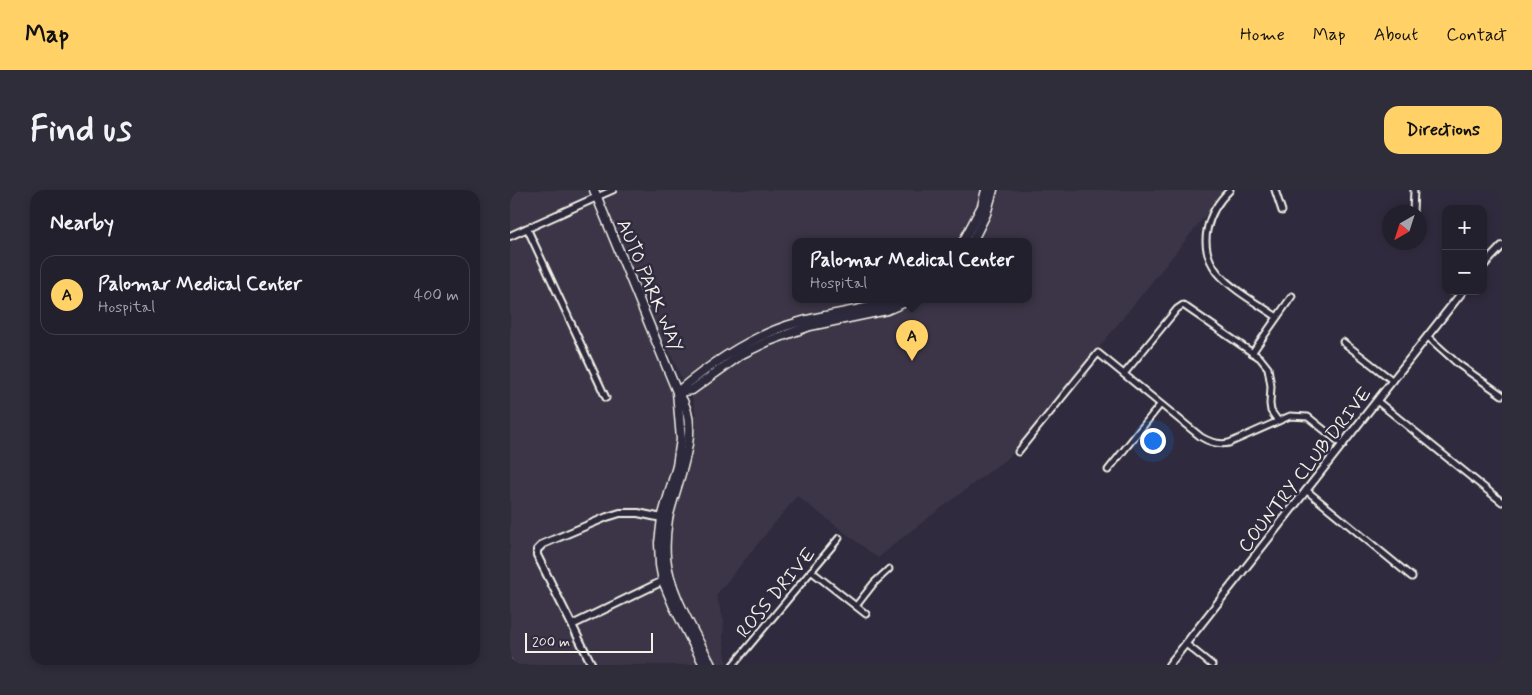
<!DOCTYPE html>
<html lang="en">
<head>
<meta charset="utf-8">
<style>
  body { margin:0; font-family:Mynerve,sans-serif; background:#2f2d3a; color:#f1f3f6 }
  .controls { position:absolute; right:15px; top:15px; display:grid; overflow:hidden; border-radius:10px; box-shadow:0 2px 8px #0003 }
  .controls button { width:45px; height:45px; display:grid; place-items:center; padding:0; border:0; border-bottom:1px solid #403e4a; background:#23202e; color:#f1f3f6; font:25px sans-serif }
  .compass { position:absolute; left:872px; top:15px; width:45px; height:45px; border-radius:50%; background:#23202e; box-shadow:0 2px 8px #0003; rotate:219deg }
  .scale { position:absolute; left:15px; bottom:12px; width:128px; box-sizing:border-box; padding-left:5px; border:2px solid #f4f1e8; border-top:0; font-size:14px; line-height:18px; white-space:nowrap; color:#f4f1e8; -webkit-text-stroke:4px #2f2a3d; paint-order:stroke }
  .you { position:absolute; left:642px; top:250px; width:18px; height:18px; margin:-12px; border:4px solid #fff; border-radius:50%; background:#1a73e8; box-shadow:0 0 0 8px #1a73e833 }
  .badge { display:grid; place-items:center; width:32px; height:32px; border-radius:50%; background:#ffd166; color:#111; font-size:16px; font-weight:700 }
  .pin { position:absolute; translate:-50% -41px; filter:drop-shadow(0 1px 2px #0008) }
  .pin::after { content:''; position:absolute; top:26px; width:18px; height:15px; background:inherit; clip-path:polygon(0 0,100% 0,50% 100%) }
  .popup { position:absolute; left:282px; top:48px; width:240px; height:65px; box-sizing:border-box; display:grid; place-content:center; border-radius:10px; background:#23202e; filter:drop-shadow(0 1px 4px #0005); font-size:16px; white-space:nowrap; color:#a3a3aa }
  .popup b { font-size:19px; color:#f1f3f6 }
  .popup::after { content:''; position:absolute; left:50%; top:100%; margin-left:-10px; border:10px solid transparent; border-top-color:#23202e }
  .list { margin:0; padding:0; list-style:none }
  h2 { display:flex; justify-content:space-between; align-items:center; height:65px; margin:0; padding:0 20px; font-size:21px }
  h2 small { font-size:16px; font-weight:400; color:#a3a3aa }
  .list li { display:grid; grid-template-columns:32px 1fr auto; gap:15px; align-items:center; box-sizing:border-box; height:80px; margin:0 10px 10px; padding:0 10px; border:1px solid #403e4a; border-radius:15px }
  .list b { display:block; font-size:19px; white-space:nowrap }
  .list p { margin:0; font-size:16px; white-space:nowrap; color:#a3a3aa }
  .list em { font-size:16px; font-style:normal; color:#a3a3aa }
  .map { position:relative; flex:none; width:992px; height:475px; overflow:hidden; border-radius:15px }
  header { display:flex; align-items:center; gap:30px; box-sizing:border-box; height:70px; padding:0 25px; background:#ffd166; color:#111 }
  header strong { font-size:24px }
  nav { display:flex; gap:28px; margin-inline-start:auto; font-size:18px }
  .intro { display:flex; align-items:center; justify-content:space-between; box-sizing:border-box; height:120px; padding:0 30px }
  h1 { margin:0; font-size:35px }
  .button { padding:12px 22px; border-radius:15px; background:#ffd166; color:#111; font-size:18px; font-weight:700 }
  main { display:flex; gap:30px; padding:0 30px }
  aside { flex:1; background:#23202e; border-radius:15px; box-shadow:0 2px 8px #0003 }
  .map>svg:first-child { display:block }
  .built { fill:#3b3647; fill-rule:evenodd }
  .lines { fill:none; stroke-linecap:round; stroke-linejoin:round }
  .minor-casing { stroke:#f4f1e8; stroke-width:9 }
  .tertiary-casing { stroke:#f4f1e8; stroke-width:10 }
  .secondary-casing { stroke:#f4f1e8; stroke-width:11 }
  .minor { stroke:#2f2a3d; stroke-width:5 }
  .tertiary { stroke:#2f2a3d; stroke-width:6 }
  .secondary { stroke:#2f2a3d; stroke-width:8 }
  .rail-casing { stroke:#f4f1e8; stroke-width:3 }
  .rail { stroke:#2f2a3d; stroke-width:1; stroke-dasharray:4; stroke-linecap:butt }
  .labels { text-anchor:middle; stroke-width:5; stroke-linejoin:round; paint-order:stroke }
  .street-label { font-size:19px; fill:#f4f1e8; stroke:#2f2a3d }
</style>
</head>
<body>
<header>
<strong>Map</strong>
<nav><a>Home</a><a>Map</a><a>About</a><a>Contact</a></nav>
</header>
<div class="intro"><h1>Find us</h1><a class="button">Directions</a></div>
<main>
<aside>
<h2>Nearby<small></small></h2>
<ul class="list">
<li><span class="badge">A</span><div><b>Palomar Medical Center</b><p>Hospital</p></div><em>400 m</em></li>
</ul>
</aside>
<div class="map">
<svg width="992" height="475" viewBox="0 0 992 475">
  <rect width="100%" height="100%" fill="#2f2a3d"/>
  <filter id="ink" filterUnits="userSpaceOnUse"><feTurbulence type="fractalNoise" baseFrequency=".02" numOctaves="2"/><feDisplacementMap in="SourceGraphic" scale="10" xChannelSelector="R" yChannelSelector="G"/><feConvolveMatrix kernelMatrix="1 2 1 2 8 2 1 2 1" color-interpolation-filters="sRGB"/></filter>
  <g filter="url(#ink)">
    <!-- built -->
    <path class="built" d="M 0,0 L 716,0 L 504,263 L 393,347 L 368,368 L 287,306 L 206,405 L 214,431 L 213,447 L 217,475 L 0,475 ZM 286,52 L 518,52 L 518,110 L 286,110 ZM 154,149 L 170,185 L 183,210 L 186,225 L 175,226 L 148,153 Z"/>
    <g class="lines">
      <defs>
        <g id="minor">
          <path d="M 720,0 C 697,22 686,56 708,83 C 721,99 750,115 767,127"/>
          <path d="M 765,0 L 772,21"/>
          <path d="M 87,7 L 103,0"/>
          <path d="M 903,22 L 904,0"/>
          <path d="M 17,38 L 96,208"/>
          <path d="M 918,147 L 948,174 L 992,205"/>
          <path d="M 833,152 L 883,191"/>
          <path d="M 742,163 L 782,106"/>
          <path d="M 614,184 L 667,119 L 673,115 L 750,168 L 758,178 L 761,196 L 760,214 L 761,221 L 768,231"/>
          <path d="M 867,211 L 992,312"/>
          <path d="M 508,262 L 588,163 L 691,247 C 701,253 709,255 719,253 L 780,226 L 798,227 L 833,255"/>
          <path d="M 598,280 L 650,215"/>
          <path d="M 796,300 L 902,387"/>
          <path d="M 301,381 L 356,424"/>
          <path d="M 346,416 L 364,393 L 379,379"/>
          <path d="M 676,454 L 702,475"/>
          <path d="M 223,475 L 329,348"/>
        </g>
        <g id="tertiary">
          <path d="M 0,46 L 87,7"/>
          <path d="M 973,76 L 992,56"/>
          <path d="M 62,435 L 157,389"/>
          <path d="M 82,475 L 27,365 L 27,360 L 33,354 L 97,327 L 110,323 L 128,323 L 152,328"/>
          <path d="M 659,475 L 953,101"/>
        </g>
        <g id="secondary">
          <path d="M 84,0 L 167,202 L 171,249 L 167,276 L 152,328 L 149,353 L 150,375 L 153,391 L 163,415 L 194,475"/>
          <path d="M 453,52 L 472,16 L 476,0"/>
          <path d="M 462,52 L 476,24 L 483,0"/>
          <path d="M 167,202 L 182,200 L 232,164 L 259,151 L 300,136 L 377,120 L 400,110"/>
          <path d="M 167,202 C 202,173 242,145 286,133 C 318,123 352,122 383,110"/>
          <path d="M 169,204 C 194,240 166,291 158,329 C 156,341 155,354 156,367 C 159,403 185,442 201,475"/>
        </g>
      </defs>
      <!-- minor casing -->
      <use href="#minor" class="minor-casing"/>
      <!-- tertiary casing -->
      <use href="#tertiary" class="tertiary-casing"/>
      <!-- secondary casing -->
      <use href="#secondary" class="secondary-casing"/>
      <!-- minor -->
      <use href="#minor" class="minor"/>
      <!-- tertiary -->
      <use href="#tertiary" class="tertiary"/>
      <!-- secondary -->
      <use href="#secondary" class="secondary"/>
      <defs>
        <path id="rail" d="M 0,470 L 2,475"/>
      </defs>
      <!-- rail casing -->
      <use href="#rail" class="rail-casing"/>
      <!-- rail -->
      <use href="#rail" class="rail"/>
    </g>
  </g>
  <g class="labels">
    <!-- street labels -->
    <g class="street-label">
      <text transform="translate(141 95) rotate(67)" y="7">AUTO PARK WAY</text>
      <text transform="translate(794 279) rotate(-52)" y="7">COUNTRY CLUB DRIVE</text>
      <text transform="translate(265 402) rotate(-50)" y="7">ROSS DRIVE</text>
    </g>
  </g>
</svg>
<div class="controls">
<button>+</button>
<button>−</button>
</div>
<svg class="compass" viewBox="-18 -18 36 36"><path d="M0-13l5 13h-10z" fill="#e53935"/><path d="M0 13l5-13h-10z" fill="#a3a3aa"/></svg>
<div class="scale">200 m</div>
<div class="you"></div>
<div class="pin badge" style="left:402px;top:171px">A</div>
<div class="popup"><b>Palomar Medical Center</b>Hospital</div>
</div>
</main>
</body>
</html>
